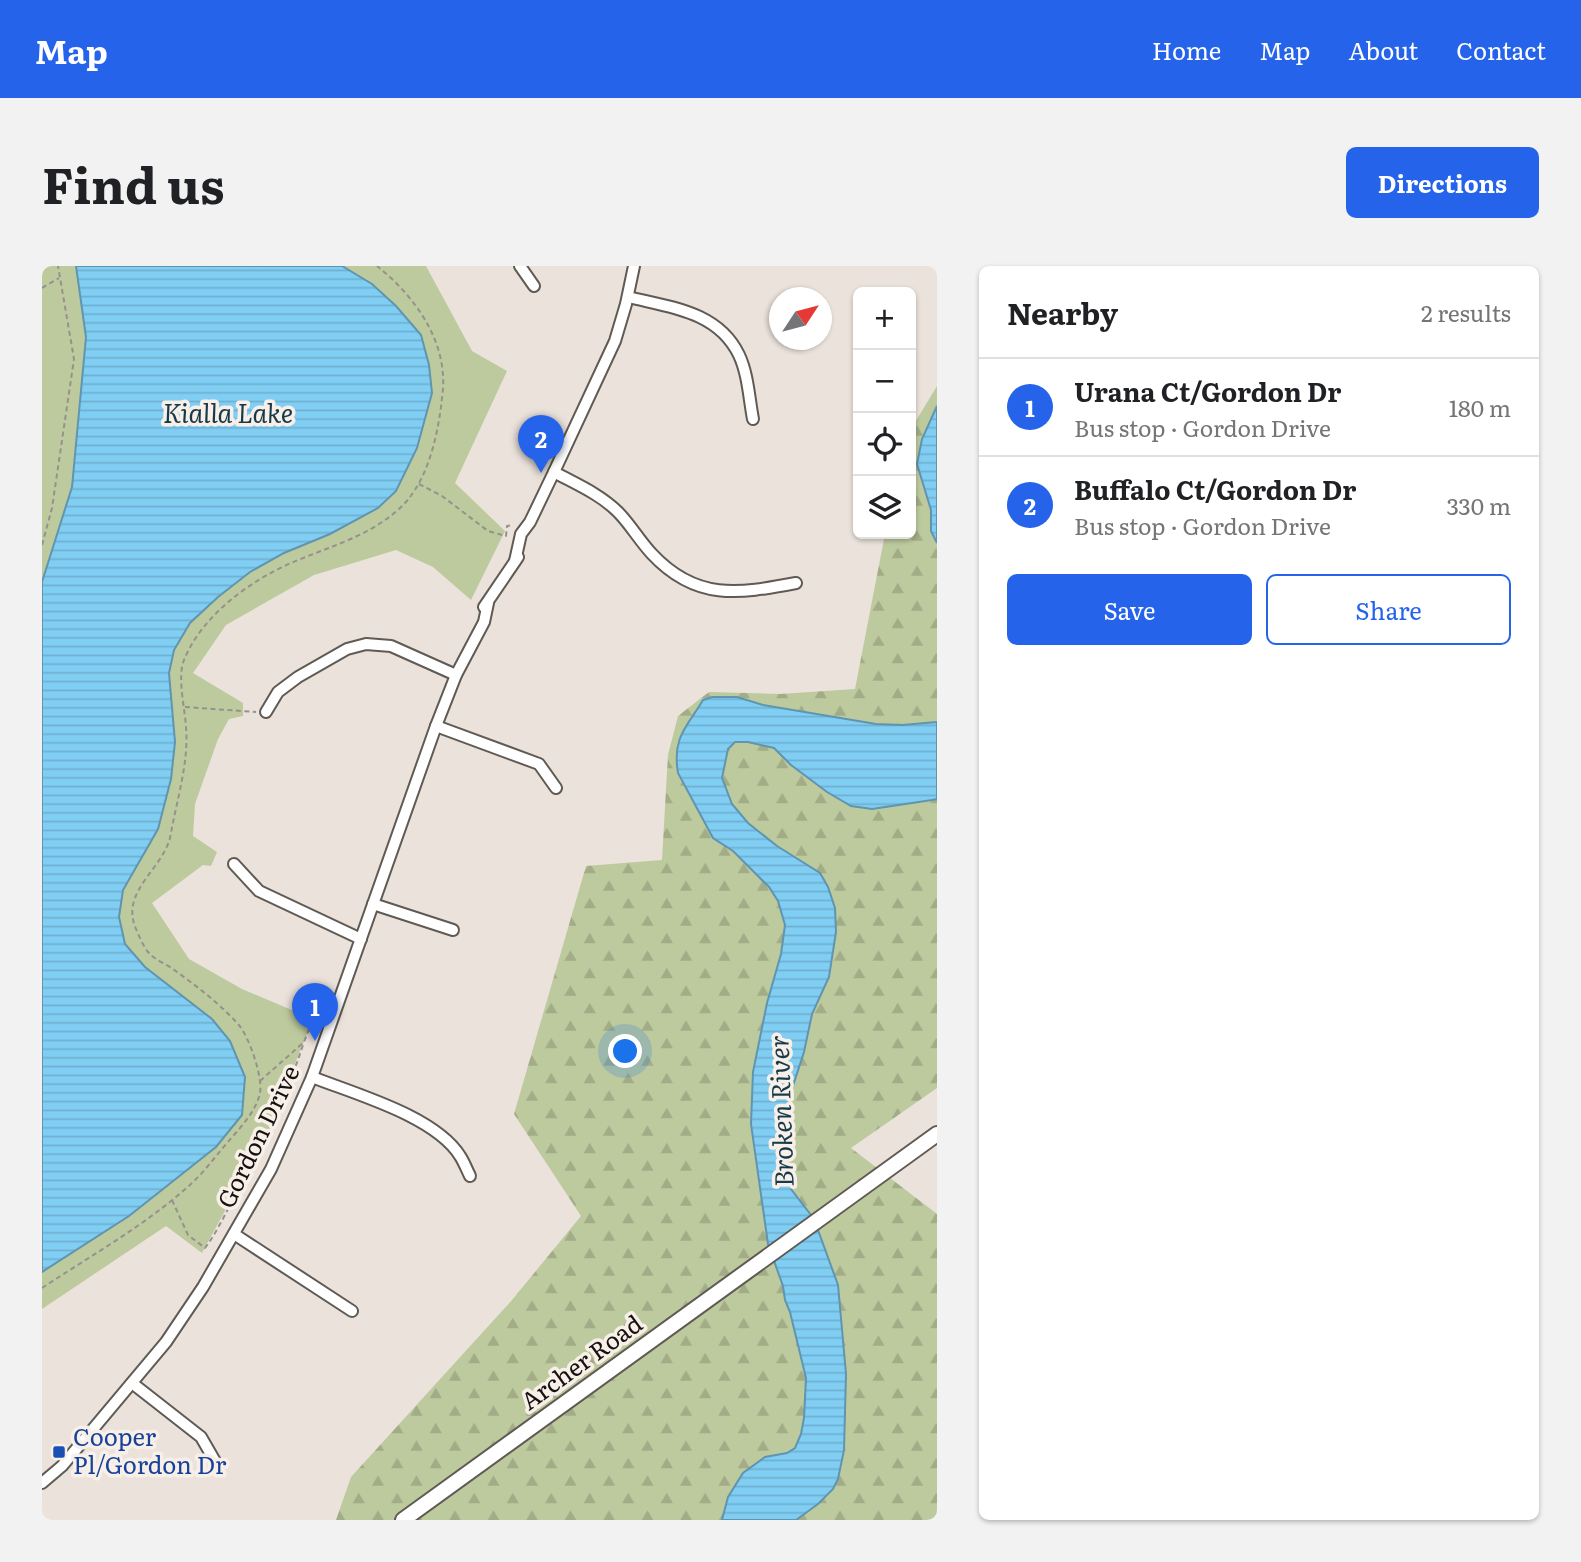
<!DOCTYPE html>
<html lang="en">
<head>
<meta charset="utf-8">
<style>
  body { margin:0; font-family:Literata,serif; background:#f2f2f2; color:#202124 }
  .controls { position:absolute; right:21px; top:21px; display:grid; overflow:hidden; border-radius:10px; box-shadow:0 2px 5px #0004 }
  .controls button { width:63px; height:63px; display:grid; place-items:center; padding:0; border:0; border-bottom:2px solid #e0e0e0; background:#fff; color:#202124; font:35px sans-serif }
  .compass { position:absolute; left:727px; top:21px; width:63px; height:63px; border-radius:50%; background:#fff; box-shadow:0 2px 5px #0004; rotate:54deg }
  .you { position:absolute; left:584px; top:786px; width:24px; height:24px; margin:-18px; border:5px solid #fff; border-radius:50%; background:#1a73e8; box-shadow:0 0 0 10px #1a73e833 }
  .badge { display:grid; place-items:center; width:46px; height:46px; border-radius:50%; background:#2563eb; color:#fff; font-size:23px; font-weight:700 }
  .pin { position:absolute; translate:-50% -58px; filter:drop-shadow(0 2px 4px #0008) }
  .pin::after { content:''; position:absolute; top:37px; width:24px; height:21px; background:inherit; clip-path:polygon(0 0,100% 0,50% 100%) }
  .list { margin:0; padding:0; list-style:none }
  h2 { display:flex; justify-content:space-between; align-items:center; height:91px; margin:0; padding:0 28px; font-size:30px }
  h2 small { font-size:23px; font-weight:400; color:#757577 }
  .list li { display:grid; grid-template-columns:46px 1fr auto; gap:21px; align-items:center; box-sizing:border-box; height:98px; padding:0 28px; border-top:2px solid #e0e0e0 }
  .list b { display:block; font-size:26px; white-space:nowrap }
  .list p { margin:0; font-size:23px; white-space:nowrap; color:#757577 }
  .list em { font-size:23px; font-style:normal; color:#757577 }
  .actions { display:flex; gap:14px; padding:21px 28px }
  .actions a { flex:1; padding:16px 0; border:2px solid #2563eb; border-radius:10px; text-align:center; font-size:24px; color:#2563eb }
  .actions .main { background:#2563eb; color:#fff }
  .icon { flex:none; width:38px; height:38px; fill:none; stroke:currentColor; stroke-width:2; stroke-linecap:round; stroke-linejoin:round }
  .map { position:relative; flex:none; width:895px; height:1254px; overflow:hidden; border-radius:10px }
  header { display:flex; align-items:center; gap:42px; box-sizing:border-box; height:98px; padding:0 35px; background:#2563eb; color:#fff }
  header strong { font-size:33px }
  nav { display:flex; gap:38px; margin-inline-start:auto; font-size:24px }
  .intro { display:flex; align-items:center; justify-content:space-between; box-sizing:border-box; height:168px; padding:0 42px }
  h1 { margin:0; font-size:49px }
  .button { padding:18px 32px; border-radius:10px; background:#2563eb; color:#fff; font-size:24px; font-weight:700 }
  main { display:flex; gap:42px; padding:0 42px }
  aside { flex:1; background:#fff; border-radius:10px; box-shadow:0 2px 5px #0004 }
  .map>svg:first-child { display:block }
  .forest { fill:url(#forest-firs) }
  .park { fill:#bdca9e }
  .water { fill:url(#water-rules); stroke:#6095af; stroke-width:2 }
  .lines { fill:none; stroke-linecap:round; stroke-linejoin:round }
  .minor-casing { stroke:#605a54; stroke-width:14 }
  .secondary-casing { stroke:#605a54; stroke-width:18 }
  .path { stroke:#97918c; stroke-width:2; stroke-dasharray:5 3.5; stroke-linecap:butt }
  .minor { stroke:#fff; stroke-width:10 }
  .secondary { stroke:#fff; stroke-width:14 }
  .transit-dot { fill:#1a4fb4; stroke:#f7efe8; stroke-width:2.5 }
  .labels { text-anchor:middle; stroke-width:7; stroke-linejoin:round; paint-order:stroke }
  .street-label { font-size:24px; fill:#14110f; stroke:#f7efe8 }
  .transit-label { font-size:24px; fill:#164399; stroke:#f7efe8; text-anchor:start }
  .water-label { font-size:26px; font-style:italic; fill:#173a4a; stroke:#f7efe8 }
</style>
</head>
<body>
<header>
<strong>Map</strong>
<nav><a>Home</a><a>Map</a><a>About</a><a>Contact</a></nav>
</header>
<div class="intro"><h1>Find us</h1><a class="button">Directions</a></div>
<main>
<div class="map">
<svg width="895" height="1254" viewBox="0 0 895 1254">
  <defs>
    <pattern id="forest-firs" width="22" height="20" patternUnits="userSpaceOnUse" patternTransform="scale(1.75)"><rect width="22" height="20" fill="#bdca9e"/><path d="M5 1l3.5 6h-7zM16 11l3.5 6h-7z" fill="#a2ac87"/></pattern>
    <pattern id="water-rules" width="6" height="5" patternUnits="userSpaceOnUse" patternTransform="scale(1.75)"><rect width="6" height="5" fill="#81cef4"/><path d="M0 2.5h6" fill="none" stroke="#6fb0d0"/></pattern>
  </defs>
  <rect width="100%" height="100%" fill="#eae2db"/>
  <!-- forest -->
  <path class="forest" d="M 895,120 L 895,822 L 809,882 L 895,948 L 895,1254 L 294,1254 L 309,1211 L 470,1034 L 539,950 L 472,848 L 544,600 L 620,594 L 626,489 L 636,450 L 667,426 L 738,428 L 813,423 L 843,268 L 869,268 L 869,163 Z"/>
  <!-- park -->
  <path class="park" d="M 0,0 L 384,0 L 430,85 L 465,105 L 413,217 L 463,265 L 429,334 L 391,301 L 354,284 L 272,309 L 184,359 L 151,407 L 201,437 L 201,450 L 187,453 L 176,473 L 153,538 L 151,570 L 175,586 L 169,600 L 161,599 L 110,637 L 147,693 L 200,723 L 271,753 L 226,865 L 160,987 L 124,960 L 0,1043 Z"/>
  <!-- water -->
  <g class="water">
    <path d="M 34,0 L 300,0 L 330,18 L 354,40 L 379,69 L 387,99 L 390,127 L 375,182 L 354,225 L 336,242 L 288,268 L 242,287 L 208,306 L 176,331 L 148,357 L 132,384 L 127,407 L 133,476 L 129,513 L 116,563 L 81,624 L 77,651 L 83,678 L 103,701 L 170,753 L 188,775 L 203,811 L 200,849 L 174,881 L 87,950 L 0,1006 L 0,316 L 30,221 L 44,71 Z"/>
    <path d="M 895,140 L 895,277 L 889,265 L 889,244 L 875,198 L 880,173 Z"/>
    <path d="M 670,431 L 695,431 L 721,439 L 834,458 L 860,459 L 895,456 L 895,533 L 890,534 L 830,543 L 809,540 L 785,526 L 749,499 L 732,482 L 706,476 L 693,476 L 686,483 L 680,512 L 690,538 L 706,557 L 735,580 L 778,607 L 786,621 L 793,642 L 794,666 L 787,711 L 770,748 L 762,786 L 749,826 L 744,894 L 749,923 L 772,953 L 796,1019 L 804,1108 L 802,1184 L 796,1213 L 791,1223 L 776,1238 L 754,1254 L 680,1254 L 686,1231 L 701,1207 L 723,1191 L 745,1187 L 753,1182 L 759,1168 L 762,1152 L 764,1112 L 748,1046 L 743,1034 L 741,1020 L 726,978 L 709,858 L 711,806 L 725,737 L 739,688 L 743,659 L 736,635 L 727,621 L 691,585 L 671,572 L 636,507 C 630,471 645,461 661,434 Z"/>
  </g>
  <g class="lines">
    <defs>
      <g id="minor">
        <path d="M 478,0 L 492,20"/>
        <path d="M 586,31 C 627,41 676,45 697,89 C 706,108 707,132 711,153"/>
        <path d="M 512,206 C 534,218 558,228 576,246 C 588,258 597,274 610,288 C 654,335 696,328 754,317"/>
        <path d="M 473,295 L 479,268 L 488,256 L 512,206 L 573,75 L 584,38 L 592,0"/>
        <path d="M 442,341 L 476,291"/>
        <path d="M 224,446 L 236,426 L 256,411 L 305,383 L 324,378 L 349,380 L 414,409"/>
        <path d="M 394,460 L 497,498 L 514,522"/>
        <path d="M 192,598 L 217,625 L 319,673"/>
        <path d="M 331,638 L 411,664"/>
        <path d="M 270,811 C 313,828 393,850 418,890 C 422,896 425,904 428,910"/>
        <path d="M 192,968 L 310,1045"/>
        <path d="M 90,1117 L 159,1171 L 174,1197"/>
        <path d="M 0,1217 L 20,1200 L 124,1076 L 161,1021 L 229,903 L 270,811 L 394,460 L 414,409 L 442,356 L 446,337"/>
      </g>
      <path id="secondary" d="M 361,1254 L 895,868"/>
    </defs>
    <!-- minor casing -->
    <use href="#minor" class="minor-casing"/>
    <!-- secondary casing -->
    <use href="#secondary" class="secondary-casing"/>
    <!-- path -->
    <g class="path">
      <path d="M 0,22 L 17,12"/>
      <path d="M 377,218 L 400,230 L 446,265 L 464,270 L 465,260 L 470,259"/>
      <path d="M 0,279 L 10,242 L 32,93 L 16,0"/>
      <path d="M 143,441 L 214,446"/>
      <path d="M 218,815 L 262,776 L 268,761 L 274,764"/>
      <path d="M 130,934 L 146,969 L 163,982 C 175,966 183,948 193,930 C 219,881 245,829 262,776"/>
      <path d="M 0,1022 C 50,989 105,958 149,918 C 162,906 173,891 185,877 C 197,863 214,846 218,827 C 221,811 207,770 196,758 C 178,738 157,722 135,706 C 127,699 114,695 107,687 C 102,682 97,670 94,663 C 77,624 124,602 129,567 C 135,533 147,496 144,461 C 143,443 135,411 142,394 C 160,350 206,316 249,297 C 286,281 326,271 357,243 C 386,217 396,169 400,132 C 408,79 375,32 335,0"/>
    </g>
    <!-- minor -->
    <use href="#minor" class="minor"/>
    <!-- secondary -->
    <use href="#secondary" class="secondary"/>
  </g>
  <!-- markers -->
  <rect class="transit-dot" x="10" y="1179" width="14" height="14" rx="3.5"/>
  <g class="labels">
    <!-- street labels -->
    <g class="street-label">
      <text transform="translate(217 871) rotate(-64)" y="8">Gordon Drive</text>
      <text transform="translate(540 1097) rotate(-36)" y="8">Archer Road</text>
    </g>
    <!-- transit labels -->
    <g class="transit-label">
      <text x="31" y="1180">Cooper<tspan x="31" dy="28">Pl/Gordon Dr</tspan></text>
    </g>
    <!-- water labels -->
    <g class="water-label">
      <text x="186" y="157">Kialla Lake</text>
      <text transform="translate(740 845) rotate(-92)" y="9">Broken River</text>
    </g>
  </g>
</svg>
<div class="controls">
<button>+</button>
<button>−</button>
<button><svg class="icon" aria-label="locate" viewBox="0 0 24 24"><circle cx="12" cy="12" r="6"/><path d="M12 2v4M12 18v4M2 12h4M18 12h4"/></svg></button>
<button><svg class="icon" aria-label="layers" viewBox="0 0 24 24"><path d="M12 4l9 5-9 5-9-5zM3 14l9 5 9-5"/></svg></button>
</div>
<svg class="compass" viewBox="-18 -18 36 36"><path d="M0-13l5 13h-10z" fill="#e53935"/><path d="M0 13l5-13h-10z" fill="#757577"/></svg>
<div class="you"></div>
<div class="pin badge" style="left:273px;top:775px">1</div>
<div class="pin badge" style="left:499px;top:207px">2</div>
</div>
<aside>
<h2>Nearby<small>2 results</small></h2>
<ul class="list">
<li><span class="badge">1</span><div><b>Urana Ct/Gordon Dr</b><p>Bus stop · Gordon Drive</p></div><em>180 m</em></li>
<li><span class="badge">2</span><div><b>Buffalo Ct/Gordon Dr</b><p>Bus stop · Gordon Drive</p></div><em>330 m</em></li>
</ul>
<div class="actions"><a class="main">Save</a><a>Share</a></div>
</aside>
</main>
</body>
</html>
